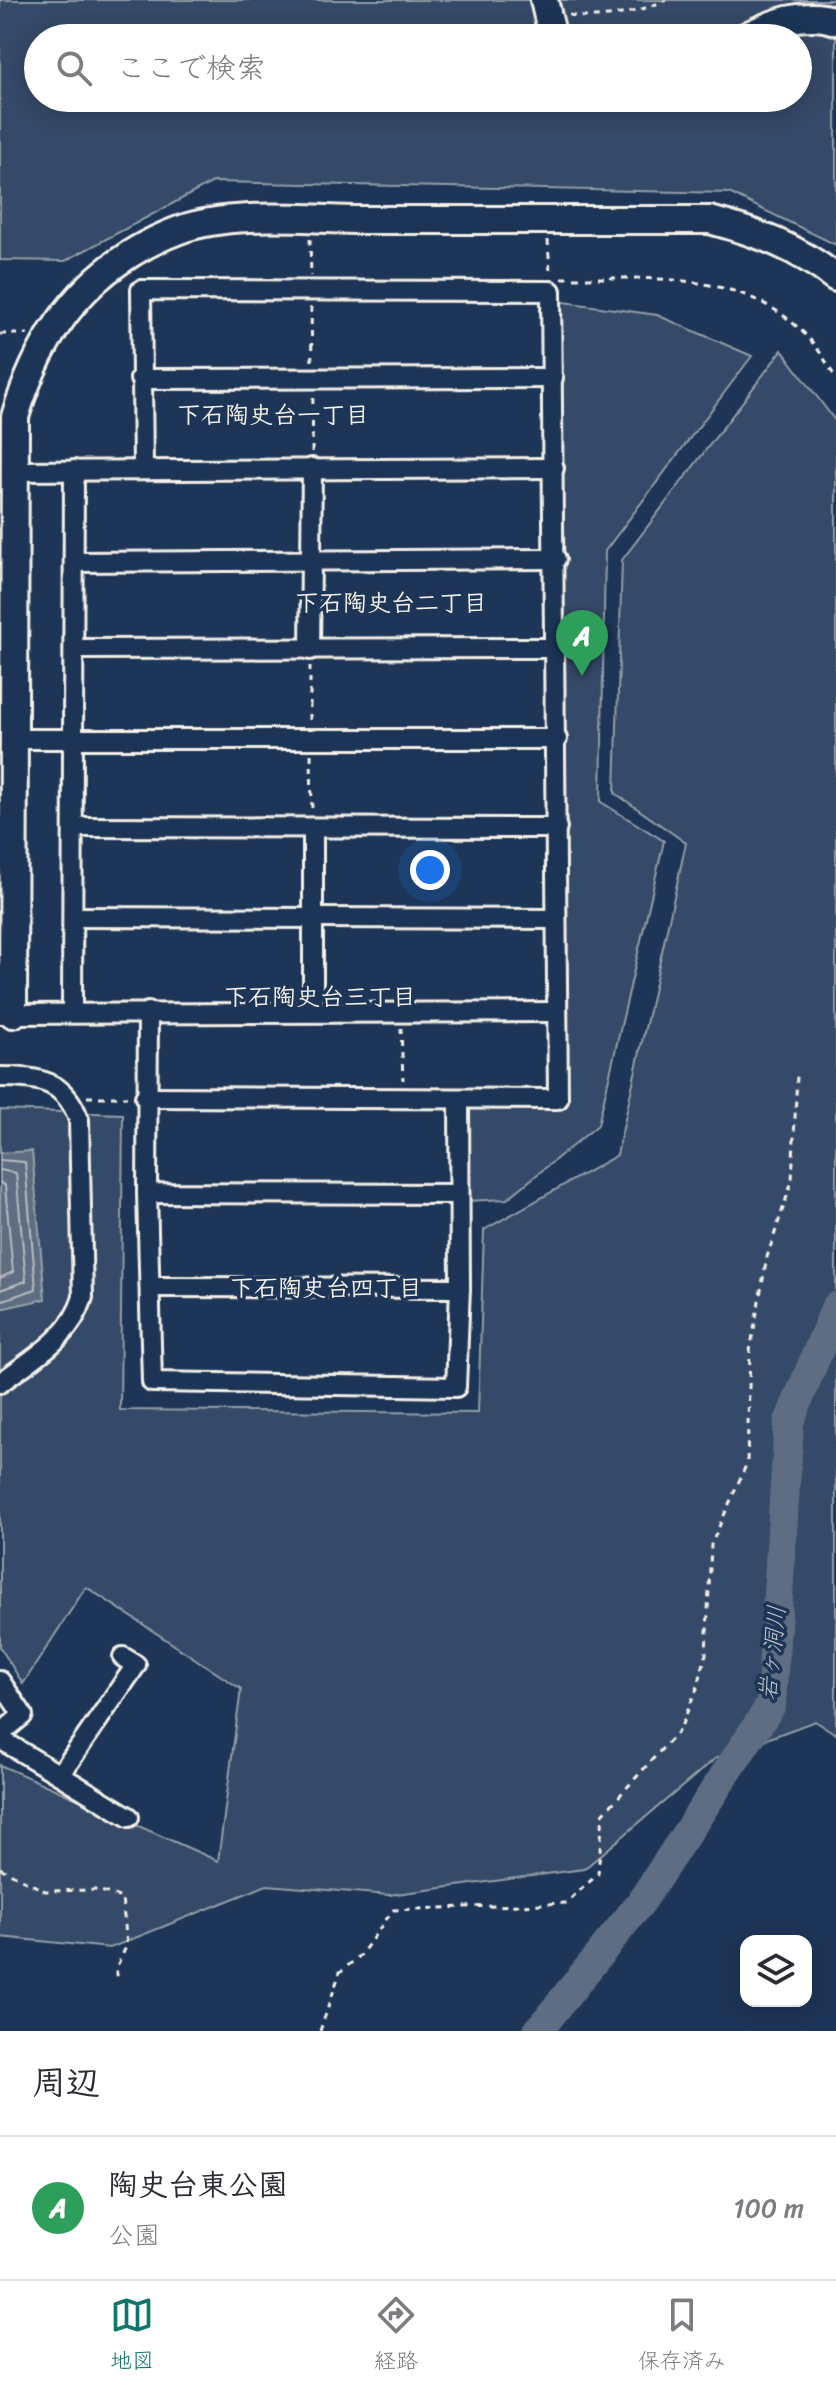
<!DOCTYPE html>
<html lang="ja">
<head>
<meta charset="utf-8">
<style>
  body { margin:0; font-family:Sriracha,"Klee One",sans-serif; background:#f2f2f3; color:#2b2b33 }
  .controls { position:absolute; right:24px; bottom:24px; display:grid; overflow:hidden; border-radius:16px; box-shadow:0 4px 20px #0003 }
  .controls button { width:72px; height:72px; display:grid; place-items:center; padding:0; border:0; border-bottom:2px solid #e1e1e2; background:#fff; color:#2b2b33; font:40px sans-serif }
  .you { position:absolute; left:430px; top:870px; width:28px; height:28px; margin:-20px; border:6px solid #fff; border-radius:50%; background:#1a73e8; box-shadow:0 0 0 12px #1a73e833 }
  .badge { display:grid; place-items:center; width:52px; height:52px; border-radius:50%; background:#0f766e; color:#fff; font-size:26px; font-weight:700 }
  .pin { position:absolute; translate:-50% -66px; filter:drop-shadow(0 2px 4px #0008) }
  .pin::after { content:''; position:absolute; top:42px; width:28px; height:24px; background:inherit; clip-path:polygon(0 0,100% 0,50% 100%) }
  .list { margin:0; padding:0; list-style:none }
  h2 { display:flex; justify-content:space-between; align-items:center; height:104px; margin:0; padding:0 32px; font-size:34px }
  h2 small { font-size:26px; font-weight:400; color:#7c7c81 }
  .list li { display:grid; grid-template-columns:52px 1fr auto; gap:24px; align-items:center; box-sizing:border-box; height:144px; padding:0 32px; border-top:2px solid #e1e1e2 }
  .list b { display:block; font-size:30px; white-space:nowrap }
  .list p { margin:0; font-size:26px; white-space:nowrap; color:#7c7c81 }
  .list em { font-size:26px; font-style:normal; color:#7c7c81 }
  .icon { flex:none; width:44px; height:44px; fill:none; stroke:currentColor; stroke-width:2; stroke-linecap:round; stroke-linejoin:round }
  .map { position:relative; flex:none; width:836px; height:2031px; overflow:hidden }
  .search { position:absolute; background:#fff; box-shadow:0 4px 20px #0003; left:24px; right:24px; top:24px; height:88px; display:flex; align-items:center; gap:20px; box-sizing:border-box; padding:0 28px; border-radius:44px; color:#7c7c81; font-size:30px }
  .sheet { height:248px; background:#fff }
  nav { display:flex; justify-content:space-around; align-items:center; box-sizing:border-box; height:112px; border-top:2px solid #e1e1e2; background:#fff; font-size:22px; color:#7c7c81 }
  nav a { display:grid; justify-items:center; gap:4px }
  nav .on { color:#0f766e }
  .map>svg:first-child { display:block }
  .green { fill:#354a67; stroke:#949ea8; stroke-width:2; fill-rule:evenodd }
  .water { fill:#5e6d82; stroke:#9aa2ab; stroke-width:2 }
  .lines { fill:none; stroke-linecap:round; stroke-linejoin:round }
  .shore { stroke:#b8bcbf; stroke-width:2 }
  .river { stroke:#5e6d82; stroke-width:30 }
  .street-casing { stroke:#f4f1e8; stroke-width:24 }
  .secondary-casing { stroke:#f4f1e8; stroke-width:32 }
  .path { stroke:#f4f1e8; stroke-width:3; stroke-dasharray:6 6; stroke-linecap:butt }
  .street { stroke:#1d3557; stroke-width:18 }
  .secondary { stroke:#1d3557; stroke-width:26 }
  .labels { text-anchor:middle; stroke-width:7; stroke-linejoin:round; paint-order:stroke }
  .neighbourhood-label { font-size:24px; font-weight:bold; fill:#f4f1e8; stroke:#1d3557 }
  .water-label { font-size:24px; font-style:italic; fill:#c0c3c4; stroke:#1d3557 }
</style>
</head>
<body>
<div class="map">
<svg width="836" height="2031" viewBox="0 0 836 2031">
  <rect width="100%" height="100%" fill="#1d3557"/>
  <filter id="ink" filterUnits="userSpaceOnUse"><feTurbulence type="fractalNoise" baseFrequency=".0125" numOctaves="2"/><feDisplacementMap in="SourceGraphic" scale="16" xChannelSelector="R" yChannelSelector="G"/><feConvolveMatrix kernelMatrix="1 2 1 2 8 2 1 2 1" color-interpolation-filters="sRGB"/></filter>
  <g filter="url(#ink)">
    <!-- green -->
    <g class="green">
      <path d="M 0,0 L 836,0 L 836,245 L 729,193 L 213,182 L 65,261 L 0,260 ZM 38,38 L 798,38 L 798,98 L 38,98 Z"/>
      <path d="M 557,301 L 657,315 L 752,356 L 605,551 L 601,802 L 664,841 L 598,1125 L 507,1199 L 466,1201 L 465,1107 L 564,1106 Z"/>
      <path d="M 782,350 L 836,422 L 836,1734 L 815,1721 L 716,1758 L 584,1869 L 389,1895 L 267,1885 L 110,1948 L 0,1937 L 0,1765 L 218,1861 L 241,1689 L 86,1587 L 23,1684 L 0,1647 L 0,1110 L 123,1114 L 120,1410 L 478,1413 L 484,1230 L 617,1155 L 686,843 L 615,793 L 622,560 Z"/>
    </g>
    <!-- water -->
    <path class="water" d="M 32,1151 L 45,1299 L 0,1309 L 0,1153 Z"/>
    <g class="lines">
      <!-- shore -->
      <g class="shore">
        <path d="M 0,1160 L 25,1162 L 36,1289 L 0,1301"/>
        <path d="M 0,1170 L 16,1173 L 26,1281 L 0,1290"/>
        <path d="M 0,1182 L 5,1186 L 13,1272 L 0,1278"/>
      </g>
      <!-- river -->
      <path class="river" d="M 538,2031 L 641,1902 L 771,1705 L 789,1422 L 836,1307"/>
      <defs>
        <g id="street">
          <path d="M 140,379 L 553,378"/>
          <path d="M 143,468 L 141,290 L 551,291 L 558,1099 L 145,1097"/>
          <path d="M 14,471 L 554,468"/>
          <path d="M 74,562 L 556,559"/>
          <path d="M 75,649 L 556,648"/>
          <path d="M 310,650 L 312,468"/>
          <path d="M 13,739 L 557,739"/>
          <path d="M 74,827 L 557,828"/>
          <path d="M 313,828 L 313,1012"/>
          <path d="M 73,917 L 556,919"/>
          <path d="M 148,1012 L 147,1193 L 459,1194"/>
          <path d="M 72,1013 L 74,470"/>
          <path d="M 0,1014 L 557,1012"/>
          <path d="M 0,1077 C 39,1077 65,1080 79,1120 L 83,1297 C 71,1338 33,1358 0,1383"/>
          <path d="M 147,1193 L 152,1382 L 456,1387 L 460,1288 L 459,1100"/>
          <path d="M 150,1287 L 460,1288"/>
          <path d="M 0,1681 L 23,1715 L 0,1734"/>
          <path d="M 0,1739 L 129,1817"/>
          <path d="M 60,1775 L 136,1665 L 123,1657"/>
        </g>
        <g id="secondary">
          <path d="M 544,0 L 553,38"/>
          <path d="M 743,38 C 772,23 804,10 836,21"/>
          <path d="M 13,1014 L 15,417 C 41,329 91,263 179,230 C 229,211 306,219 360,220 C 477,220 593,220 710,220 C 758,233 797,247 836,278"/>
        </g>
      </defs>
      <!-- street casing -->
      <use href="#street" class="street-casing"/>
      <!-- secondary casing -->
      <use href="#secondary" class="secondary-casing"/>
      <!-- path -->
      <g class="path">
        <path d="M 569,15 C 598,21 638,13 666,0"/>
        <path d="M 310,239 L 311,276"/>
        <path d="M 548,240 L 550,273"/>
        <path d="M 562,278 C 649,279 749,268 812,342 C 821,352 828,366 836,378"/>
        <path d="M 311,307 L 312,364"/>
        <path d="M 0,334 L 28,334"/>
        <path d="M 312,452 L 313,395"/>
        <path d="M 310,666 L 310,723"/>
        <path d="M 311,754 L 312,811"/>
        <path d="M 401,1028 L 403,1080"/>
        <path d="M 87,1097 L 127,1097"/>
        <path d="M 0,1868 L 45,1891 L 98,1890 L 122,1898 L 127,1945 L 116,1968 L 118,1981"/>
        <path d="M 320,2031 L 340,1972 L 360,1956 L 393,1910 L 566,1903 L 598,1874 L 603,1814 L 680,1729 L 698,1686 L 706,1654 L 711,1545 L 747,1463 L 750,1351 L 767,1257 L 792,1181 L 797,1075"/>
      </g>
      <!-- street -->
      <use href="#street" class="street"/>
      <!-- secondary -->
      <use href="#secondary" class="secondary"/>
    </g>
  </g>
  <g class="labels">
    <!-- neighbourhood labels -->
    <g class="neighbourhood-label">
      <text x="273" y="423">下石陶史台一丁目</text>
      <text x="391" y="611">下石陶史台二丁目</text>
      <text x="320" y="1005">下石陶史台三丁目</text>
      <text x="326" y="1296">下石陶史台四丁目</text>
    </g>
    <!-- water labels -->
    <g class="water-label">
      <text transform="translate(772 1653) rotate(-84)" y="8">岩ヶ洞川</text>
    </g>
  </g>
</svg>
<div class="controls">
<button><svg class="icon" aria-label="layers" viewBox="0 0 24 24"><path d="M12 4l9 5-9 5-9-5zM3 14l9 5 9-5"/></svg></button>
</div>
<div class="you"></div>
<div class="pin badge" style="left:582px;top:676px;background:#2e9e5b">A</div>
<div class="search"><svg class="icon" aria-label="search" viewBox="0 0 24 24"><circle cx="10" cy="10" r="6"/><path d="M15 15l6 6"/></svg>ここで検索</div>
</div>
<section class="sheet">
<h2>周辺<small></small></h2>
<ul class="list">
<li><span class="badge" style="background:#2e9e5b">A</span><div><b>陶史台東公園</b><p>公園</p></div><em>100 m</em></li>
</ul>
</section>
<nav>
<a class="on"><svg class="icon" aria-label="map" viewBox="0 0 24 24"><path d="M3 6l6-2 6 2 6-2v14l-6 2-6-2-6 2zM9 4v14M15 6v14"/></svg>地図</a>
<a><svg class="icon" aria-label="directions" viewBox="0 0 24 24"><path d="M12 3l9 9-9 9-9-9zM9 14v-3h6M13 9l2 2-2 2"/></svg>経路</a>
<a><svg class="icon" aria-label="saved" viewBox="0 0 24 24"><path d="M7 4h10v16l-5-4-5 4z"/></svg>保存済み</a>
</nav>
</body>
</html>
